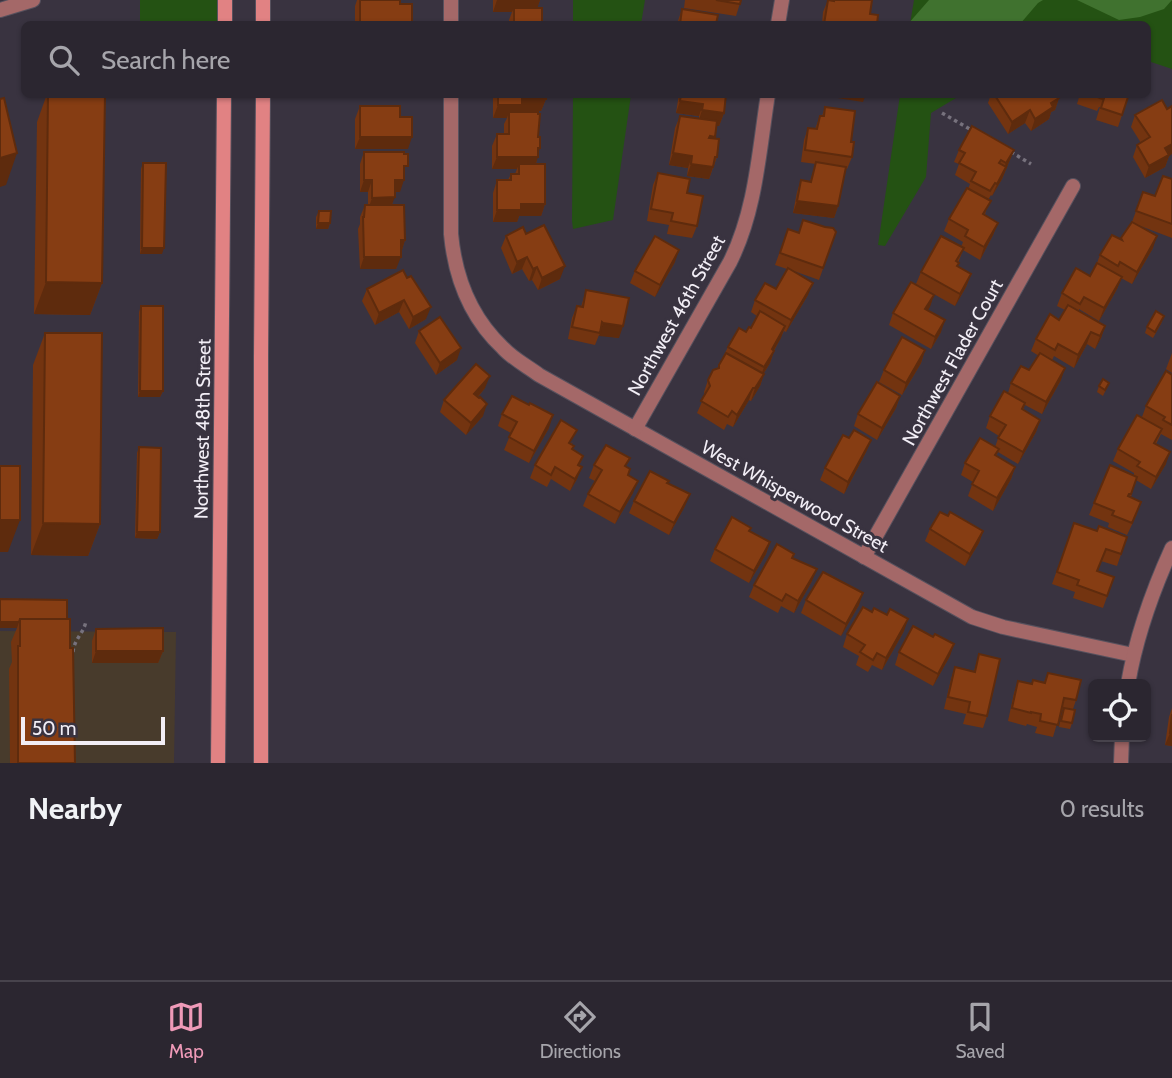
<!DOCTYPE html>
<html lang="en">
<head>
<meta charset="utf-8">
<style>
  body { margin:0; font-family:Cabin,sans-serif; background:#332e38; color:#f1f3f6 }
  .controls { position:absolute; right:21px; bottom:21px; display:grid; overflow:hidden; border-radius:10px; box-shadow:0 2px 5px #0004 }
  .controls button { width:63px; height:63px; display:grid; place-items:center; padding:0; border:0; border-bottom:2px solid #47434c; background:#2b2630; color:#f1f3f6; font:35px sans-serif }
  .scale { position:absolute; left:21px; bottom:18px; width:144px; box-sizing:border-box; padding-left:7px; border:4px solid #f2eef6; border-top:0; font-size:19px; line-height:24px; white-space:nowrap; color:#f2eef6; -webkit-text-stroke:5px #393340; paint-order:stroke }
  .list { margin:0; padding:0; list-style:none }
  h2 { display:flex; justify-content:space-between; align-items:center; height:91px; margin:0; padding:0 28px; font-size:30px }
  h2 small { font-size:23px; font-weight:400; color:#a6a5ab }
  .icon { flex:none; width:38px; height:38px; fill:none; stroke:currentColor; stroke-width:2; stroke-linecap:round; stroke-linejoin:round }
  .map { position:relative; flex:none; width:1172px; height:763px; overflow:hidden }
  .search { position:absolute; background:#2b2630; box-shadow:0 2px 5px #0004; left:21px; right:21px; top:21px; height:77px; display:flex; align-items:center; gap:18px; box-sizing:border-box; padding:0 24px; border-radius:10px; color:#a6a5ab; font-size:26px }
  .sheet { height:217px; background:#2b2630 }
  nav { display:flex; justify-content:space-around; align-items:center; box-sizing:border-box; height:98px; border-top:2px solid #47434c; background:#2b2630; font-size:19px; color:#a6a5ab }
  nav a { display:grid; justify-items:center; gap:4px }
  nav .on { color:#ef9ab8 }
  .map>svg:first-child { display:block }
  .commercial { fill:#483b2c }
  .green { fill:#245213 }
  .forest { fill:#40722f }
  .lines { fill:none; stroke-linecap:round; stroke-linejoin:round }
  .minor-casing { stroke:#57515d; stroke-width:16 }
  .secondary-casing { stroke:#57515d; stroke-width:16 }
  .path { stroke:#77727d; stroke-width:3.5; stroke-dasharray:3.5 3.5; stroke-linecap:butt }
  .minor { stroke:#a46868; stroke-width:14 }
  .secondary { stroke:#e18283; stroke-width:14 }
  .wall { fill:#733410 }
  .shaded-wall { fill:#5e2b0d }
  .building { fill:#863d13; stroke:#5e2b0d; stroke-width:2 }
  .labels { text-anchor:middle; stroke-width:6; stroke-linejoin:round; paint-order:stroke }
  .street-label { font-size:19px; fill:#f2eef6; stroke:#393340 }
</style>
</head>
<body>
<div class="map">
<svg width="1172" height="763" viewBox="0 0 1172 763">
  <rect width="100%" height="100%" fill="#393340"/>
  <!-- commercial -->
  <path class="commercial" d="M 0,631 L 176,632 L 174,763 L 0,763 Z"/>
  <!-- green -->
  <g class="green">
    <rect x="140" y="0" width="85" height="24"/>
    <path d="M 573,0 L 645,0 L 641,24 L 573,24 Z"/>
    <path d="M 914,0 L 1172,0 L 1172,69 L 1148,61 L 1148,24 L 910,24 Z"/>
    <path d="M 573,95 L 631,95 L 613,220 L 573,229 L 572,221 Z"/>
    <path d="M 900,95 L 961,95 L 931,113 L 926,177 L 885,246 L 878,245 Z"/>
  </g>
  <!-- forest -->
  <g class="forest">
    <path d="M 929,0 L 1043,0 L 1038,3 L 1020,24 L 908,24 Z"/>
    <path d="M 1077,0 L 1172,0 L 1164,9 L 1140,17 L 1119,20 Z"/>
  </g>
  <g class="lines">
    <defs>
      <g id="minor">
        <path d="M 451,0 L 451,24"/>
        <path d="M 0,10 L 33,0"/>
        <path d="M 778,24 L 782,0"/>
        <path d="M 451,94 L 451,234 C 455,277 471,318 503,348 C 513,359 527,366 539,375 L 972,617 L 1003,627 L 1133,655"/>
        <path d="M 635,429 L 730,262 C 756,210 759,151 768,94"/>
        <path d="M 864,557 L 1073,186"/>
        <path d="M 1128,684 C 1136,637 1152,592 1172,548"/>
        <path d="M 1121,763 L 1122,737"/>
      </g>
      <g id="secondary">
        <path d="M 225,0 L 225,24"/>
        <path d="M 263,24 L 263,0"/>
        <path d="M 218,763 L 224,94"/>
        <path d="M 261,763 L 261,356 L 263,94"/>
      </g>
    </defs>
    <!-- minor casing -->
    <use href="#minor" class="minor-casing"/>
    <!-- secondary casing -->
    <use href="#secondary" class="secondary-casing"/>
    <!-- path -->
    <g class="path">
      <path d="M 942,113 L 973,131"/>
      <path d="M 1011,152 L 1031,164"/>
      <path d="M 73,652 C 74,639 84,633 86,621"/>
    </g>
    <!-- minor -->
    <use href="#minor" class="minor"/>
    <!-- secondary -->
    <use href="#secondary" class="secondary"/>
  </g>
  <!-- wall -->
  <g class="wall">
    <path d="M 357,0 L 400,0 L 400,4 L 412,24 L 355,24 L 355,6 Z"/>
    <path d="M 493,0 L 540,0 L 537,8 L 542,24 L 509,24 L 509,20 L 512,12 L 493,12 Z"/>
    <path d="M 685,0 L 741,0 L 736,16 L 684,8 Z"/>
    <path d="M 828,0 L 872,0 L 870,14 L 877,24 L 822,24 L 823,12 Z"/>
    <path d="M 682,9 L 716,24 L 677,24 Z"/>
    <path d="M 47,94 L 105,94 L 102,283 L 90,315 L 34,314 L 37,122 Z"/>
    <path d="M 493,94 L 546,94 L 546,99 L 541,111 L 520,111 L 520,112 L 538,152 L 536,164 L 545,204 L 541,216 L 519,216 L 517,222 L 493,222 L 493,193 L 497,180 L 508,180 L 511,174 L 515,174 L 517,169 L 492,169 L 492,146 L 497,134 L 504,134 L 504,124 L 507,118 L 493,118 Z"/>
    <path d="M 679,94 L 726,94 L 724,113 L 719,126 L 716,125 L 714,138 L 717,157 L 709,179 L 687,176 L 688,168 L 669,165 L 675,128 L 680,116 L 699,118 L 699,116 L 676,113 Z"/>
    <path d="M 991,94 L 1057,94 L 1059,98 L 1055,110 L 1051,112 L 1049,119 L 1031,131 L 1025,123 L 1008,134 L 988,103 Z"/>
    <path d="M 1080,94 L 1129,94 L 1118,127 L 1096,120 L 1100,107 L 1099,107 L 1097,111 L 1077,104 Z"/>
    <path d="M 360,106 L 408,149 L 355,149 L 355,119 Z"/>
    <path d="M 825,107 L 851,142 L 852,157 L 847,169 L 845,168 L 838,206 L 834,218 L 793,213 L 797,192 L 801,180 L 810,181 L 816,164 L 801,162 L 804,140 L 808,128 L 815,129 L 820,116 L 822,116 Z"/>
    <path d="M 1135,115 L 1169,156 L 1165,167 L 1145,178 L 1133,157 L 1137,145 L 1141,143 L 1131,127 Z"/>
    <path d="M 959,150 L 1014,150 L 1002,179 L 992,196 L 991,195 L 988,200 L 985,215 L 998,223 L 993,235 L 980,260 L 963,250 L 958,263 L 957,267 L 971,274 L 966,287 L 955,306 L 916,284 L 921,272 L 961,247 L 963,242 L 944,231 L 949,219 L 968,189 L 970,184 L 955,175 L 959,164 L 954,162 Z"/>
    <path d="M 364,152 L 400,192 L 395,192 L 392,205 L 405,240 L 396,269 L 360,269 L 358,229 L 360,224 L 360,217 L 365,205 L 368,205 L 368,192 L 360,192 L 360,164 Z"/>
    <path d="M 143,163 L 162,254 L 140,254 L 141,169 Z"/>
    <path d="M 658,173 L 687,193 L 697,226 L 692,238 L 667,234 L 669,225 L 647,221 L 653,185 Z"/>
    <path d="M 1172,179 L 1172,238 L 1138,225 L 1153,248 L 1132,284 L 1121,278 L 1117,289 L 1099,321 L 1079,309 L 1079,311 L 1105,326 L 1101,338 L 1095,349 L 1087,344 L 1074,368 L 1054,356 L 1052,360 L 1061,380 L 1042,414 L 1025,405 L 1023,410 L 1040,420 L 1036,432 L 1018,464 L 998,452 L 996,456 L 1015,467 L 1011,479 L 993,511 L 968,496 L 973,482 L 961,475 L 965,463 L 995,447 L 999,436 L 986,428 L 990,416 L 1008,393 L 1011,383 L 1029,370 L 1039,356 L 1031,351 L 1036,339 L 1059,320 L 1065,310 L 1057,306 L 1062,293 L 1090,276 L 1097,263 L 1100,255 L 1120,239 L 1132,222 L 1143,192 L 1155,196 Z"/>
    <path d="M 319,211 L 330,223 L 328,229 L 316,229 L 316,217 Z"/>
    <path d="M 788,229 L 799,233 L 836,232 L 819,280 L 791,270 L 808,295 L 786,332 L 784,331 L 774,351 L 770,363 L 764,373 L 764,374 L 760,386 L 751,401 L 749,400 L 733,427 L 727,424 L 724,430 L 697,413 L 705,395 L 704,392 L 708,380 L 717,369 L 728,347 L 751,328 L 757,316 L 751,312 L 755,300 L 776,289 L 787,269 L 775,265 Z"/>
    <path d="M 526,234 L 560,279 L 538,290 L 532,280 L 529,281 L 522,269 L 512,274 L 501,248 L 506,236 Z"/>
    <path d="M 675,262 L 655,297 L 630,283 L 635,271 Z"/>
    <path d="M 403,270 L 426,319 L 409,329 L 399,312 L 375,325 L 362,301 L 367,289 Z"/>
    <path d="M 586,290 L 619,338 L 599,335 L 595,345 L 568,339 L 572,318 L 577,306 L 581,307 Z"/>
    <path d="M 934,295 L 928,310 L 941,332 L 931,349 L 889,325 L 893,313 Z"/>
    <path d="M 141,306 L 163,391 L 160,397 L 138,397 L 139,312 Z"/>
    <path d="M 1162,322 L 1153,338 L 1145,333 L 1147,327 Z"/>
    <path d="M 419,331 L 457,360 L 436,375 L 415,343 Z"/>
    <path d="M 45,333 L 100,524 L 88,556 L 31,555 L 33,365 Z"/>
    <path d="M 925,350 L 921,363 L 902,395 L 879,382 L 884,370 Z"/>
    <path d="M 1172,353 L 1172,373 L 1166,369 Z"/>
    <path d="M 1172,375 L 1172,440 L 1161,434 L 1156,444 L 1166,464 L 1151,489 L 1136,480 L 1131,497 L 1137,514 L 1127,535 L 1108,527 L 1109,523 L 1089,515 L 1094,503 L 1134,475 L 1134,473 L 1113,461 L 1118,449 L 1142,417 L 1146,406 Z"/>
    <path d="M 1109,383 L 1103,396 L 1097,392 L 1099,386 Z"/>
    <path d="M 485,388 L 478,397 L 483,416 L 466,435 L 440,412 L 444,400 Z"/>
    <path d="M 900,396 L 896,408 L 877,440 L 854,426 L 858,414 Z"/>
    <path d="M 502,414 L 549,428 L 529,463 L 504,450 L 511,433 L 498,426 Z"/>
    <path d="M 849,438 L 871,440 L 866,452 L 844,494 L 820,480 L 825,468 Z"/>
    <path d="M 573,442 L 571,445 L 572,450 L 583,456 L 579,466 L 577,479 L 570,491 L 551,479 L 547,487 L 530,478 L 535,465 Z"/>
    <path d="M 139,447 L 160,532 L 157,539 L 135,538 L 137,453 Z"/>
    <path d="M 594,465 L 626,467 L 633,493 L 615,524 L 583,506 L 588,494 L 595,481 L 589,478 Z"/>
    <path d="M 668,484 L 685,506 L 669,535 L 629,513 L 634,501 Z"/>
    <path d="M 948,516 L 983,531 L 979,543 L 965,566 L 925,541 L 930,529 Z"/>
    <path d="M 1074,523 L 1097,531 L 1127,537 L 1117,566 L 1101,561 L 1097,571 L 1114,577 L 1103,608 L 1073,598 L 1075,592 L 1052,584 Z"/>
    <path d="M 770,542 L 766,554 L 749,583 L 710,561 L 715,549 Z"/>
    <path d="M 793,558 L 812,581 L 794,613 L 781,606 L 778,613 L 749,597 L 754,585 Z"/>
    <path d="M 0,599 L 67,619 L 70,648 L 75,763 L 10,763 L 9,669 L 12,662 L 11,642 L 17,628 Z"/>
    <path d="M 806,600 L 859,605 L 841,636 L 801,613 Z"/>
    <path d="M 96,629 L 163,651 L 158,663 L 92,663 L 92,641 Z"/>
    <path d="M 904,631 L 882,670 L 872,665 L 868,672 L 856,665 L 859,656 L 843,647 L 847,634 Z"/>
    <path d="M 899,652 L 950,656 L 933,686 L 895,665 Z"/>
    <path d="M 979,654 L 987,716 L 983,728 L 963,724 L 966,714 L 944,709 L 951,679 L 955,667 L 974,671 Z"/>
    <path d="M 1048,673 L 1076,700 L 1073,709 L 1072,723 L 1070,729 L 1059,727 L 1063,710 L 1061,710 L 1053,737 L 1035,733 L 1037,727 L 1027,724 L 1026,726 L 1008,721 L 1014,693 L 1018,681 L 1032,684 L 1033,680 L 1044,682 Z"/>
    <path d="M 1172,708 L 1172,746 L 1165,745 L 1169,717 Z"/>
  </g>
  <!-- shaded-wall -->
  <g class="shaded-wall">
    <path d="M 497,0 L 540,0 L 536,12 L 514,8 L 512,12 L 493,12 Z"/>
    <path d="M 356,94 L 409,94 L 408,97 L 355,97 Z"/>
    <path d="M 812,94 L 866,94 L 863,102 Z"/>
    <path d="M 1059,98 L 1055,110 L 1051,112 L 1049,119 L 1031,131 L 1035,119 L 1051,103 Z"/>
    <path d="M 522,99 L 546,99 L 541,111 L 520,111 L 518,118 L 509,112 L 507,118 L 493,118 L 498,105 Z"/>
    <path d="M 680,101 L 703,104 L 699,116 L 676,113 Z"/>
    <path d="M 702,110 L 724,113 L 719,126 L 698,123 Z"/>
    <path d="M 1030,110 L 1025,123 L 1008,134 L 1012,122 Z"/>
    <path d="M 360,137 L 412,137 L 408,149 L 355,149 Z"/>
    <path d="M 1172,144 L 1172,154 L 1169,156 L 1165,167 L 1145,178 L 1149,166 L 1165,148 Z"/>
    <path d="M 540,148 L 537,157 L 538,157 L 534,169 L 519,164 L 517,169 L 492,169 L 497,157 Z"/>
    <path d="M 1014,150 L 1002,179 L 992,196 L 1006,163 Z"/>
    <path d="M 17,153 L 6,185 L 0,187 L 0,158 Z"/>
    <path d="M 673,153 L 692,156 L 688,168 L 669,165 Z"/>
    <path d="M 691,164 L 713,167 L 709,179 L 687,176 Z"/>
    <path d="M 364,180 L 372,180 L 368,192 L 360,192 Z"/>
    <path d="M 395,180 L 404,180 L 400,192 L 390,192 Z"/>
    <path d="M 395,197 L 390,209 L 368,210 L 372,198 Z"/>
    <path d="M 797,201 L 838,206 L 834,218 L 793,213 Z"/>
    <path d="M 521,204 L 545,204 L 541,216 L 519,216 L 517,222 L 493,222 L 497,210 Z"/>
    <path d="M 318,223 L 330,223 L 328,229 L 316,229 Z"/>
    <path d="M 998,223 L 993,235 L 980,260 L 984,247 Z"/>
    <path d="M 1157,236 L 1153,248 L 1132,284 L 1137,272 Z"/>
    <path d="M 401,240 L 405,240 L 401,253 Z"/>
    <path d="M 142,248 L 164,248 L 162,254 L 140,254 Z"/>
    <path d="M 679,250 L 675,262 L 655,297 L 660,285 Z"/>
    <path d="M 364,257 L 401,257 L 396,269 L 360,269 Z"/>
    <path d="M 527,257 L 522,269 L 512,274 L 517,262 Z"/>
    <path d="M 565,266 L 560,279 L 538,290 L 542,278 Z"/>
    <path d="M 537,267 L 532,280 L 529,281 L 533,269 Z"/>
    <path d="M 971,274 L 966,287 L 955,306 L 960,294 Z"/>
    <path d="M 1122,277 L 1117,289 L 1099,321 L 1104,308 Z"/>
    <path d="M 46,282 L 102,283 L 90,315 L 34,314 Z"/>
    <path d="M 813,283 L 808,295 L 786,332 L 791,320 Z"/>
    <path d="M 934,295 L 930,307 L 920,321 L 925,309 Z"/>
    <path d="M 404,300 L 399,312 L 375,325 L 379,313 Z"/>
    <path d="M 431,307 L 426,319 L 409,329 L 413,317 Z"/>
    <path d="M 945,320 L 941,332 L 931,349 L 935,337 Z"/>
    <path d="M 603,323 L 623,326 L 619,338 L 599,336 Z"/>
    <path d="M 785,326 L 781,338 L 767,362 L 772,349 Z"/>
    <path d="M 1105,326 L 1101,338 L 1095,349 L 1100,336 Z"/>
    <path d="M 1091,332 L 1087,344 L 1074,368 L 1078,355 Z"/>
    <path d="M 461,348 L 457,360 L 436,375 L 440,363 Z"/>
    <path d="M 925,350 L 921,363 L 902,395 L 906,383 Z"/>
    <path d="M 774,351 L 770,363 L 760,379 L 764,367 Z"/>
    <path d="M 1065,368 L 1061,380 L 1042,414 L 1046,402 Z"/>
    <path d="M 764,374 L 760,386 L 751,401 L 755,388 Z"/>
    <path d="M 490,376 L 485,388 L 470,406 L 474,394 Z"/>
    <path d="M 753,388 L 749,400 L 733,427 L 737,415 Z"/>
    <path d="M 140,391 L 163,391 L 160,397 L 138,397 Z"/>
    <path d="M 900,396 L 896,408 L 877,440 L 882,428 Z"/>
    <path d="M 487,404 L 483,416 L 466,435 L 471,423 Z"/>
    <path d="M 553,415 L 549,428 L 529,463 L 534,451 Z"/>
    <path d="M 1040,420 L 1036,432 L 1018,464 L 1023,452 Z"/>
    <path d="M 871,440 L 866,452 L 844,494 L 848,482 Z"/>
    <path d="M 1170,452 L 1166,464 L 1151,489 L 1156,477 Z"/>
    <path d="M 582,467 L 577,479 L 570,491 L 575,479 Z"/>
    <path d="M 1015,467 L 1011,479 L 993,511 L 997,498 Z"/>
    <path d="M 638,481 L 633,493 L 615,524 L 620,512 Z"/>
    <path d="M 690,494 L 685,506 L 669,535 L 674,523 Z"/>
    <path d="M 0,520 L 20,520 L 8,552 L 0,552 Z"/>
    <path d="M 43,523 L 100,524 L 88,556 L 31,555 Z"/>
    <path d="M 983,531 L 979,543 L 965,566 L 970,554 Z"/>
    <path d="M 137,532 L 160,532 L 157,539 L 135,538 Z"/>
    <path d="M 770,542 L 766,554 L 749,583 L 754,571 Z"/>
    <path d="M 817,569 L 812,581 L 794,613 L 798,601 Z"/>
    <path d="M 863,593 L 859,605 L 841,636 L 846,624 Z"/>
    <path d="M 908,619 L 904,631 L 882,670 L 886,658 Z"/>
    <path d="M 0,622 L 19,622 L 17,628 L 0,628 Z"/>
    <path d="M 954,644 L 950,656 L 933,686 L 938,674 Z"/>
    <path d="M 96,651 L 163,651 L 158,663 L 92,663 Z"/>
    <path d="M 1170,733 L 1172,733 L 1172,746 L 1165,745 Z"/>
  </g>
  <!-- building -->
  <g class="building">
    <path d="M 360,0 L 400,0 L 400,4 L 412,4 L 412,24 L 360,24 Z"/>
    <path d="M 716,0 L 741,0 L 740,4 Z"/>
    <path d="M 828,0 L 834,1 L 834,0 L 872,0 L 870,14 L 878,15 L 877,24 L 824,24 Z"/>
    <rect x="514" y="8" width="28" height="16"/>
    <path d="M 682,9 L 718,15 L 716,24 L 680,24 Z"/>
    <path d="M 48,94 L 105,94 L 102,283 L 46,282 Z"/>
    <path d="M 498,94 L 546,94 L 546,99 L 522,99 L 522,105 L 498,105 Z"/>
    <path d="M 681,94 L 726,94 L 724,113 L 702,110 L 703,104 L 680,101 Z"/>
    <path d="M 994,94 L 1057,94 L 1059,98 L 1051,103 L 1053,107 L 1035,119 L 1030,110 L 1012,122 Z"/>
    <path d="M 1090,94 L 1129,94 L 1122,115 L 1101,108 L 1105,95 L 1103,95 L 1102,99 Z"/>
    <path d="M 4,98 L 17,153 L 0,158 L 0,99 Z"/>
    <path d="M 1162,100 L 1167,109 L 1172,106 L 1172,144 L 1165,148 L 1169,155 L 1149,166 L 1137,145 L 1150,137 L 1135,115 Z"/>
    <path d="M 360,106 L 400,106 L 400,117 L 412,117 L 412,137 L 360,137 Z"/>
    <path d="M 825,107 L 855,111 L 851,142 L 854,142 L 852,157 L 805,150 L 808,128 L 817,129 L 820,116 L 824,116 Z"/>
    <path d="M 509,112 L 538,112 L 538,114 L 540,114 L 538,137 L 540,137 L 540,148 L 538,148 L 538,157 L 497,157 L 497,134 L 509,134 Z"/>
    <path d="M 680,116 L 717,121 L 715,137 L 710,136 L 709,138 L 719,139 L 717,157 L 715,157 L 713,167 L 691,164 L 692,156 L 673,153 Z"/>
    <path d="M 972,126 L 1014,150 L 1006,163 L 1001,160 L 999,163 L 1006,167 L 997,184 L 995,183 L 990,191 L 971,181 L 976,172 L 959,163 L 965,153 L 959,150 Z"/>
    <path d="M 364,152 L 404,152 L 404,154 L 408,154 L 408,166 L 404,166 L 404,180 L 395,180 L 395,197 L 372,198 L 372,180 L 364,180 Z"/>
    <path d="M 816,162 L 846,167 L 838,206 L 797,201 L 801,180 L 811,182 Z"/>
    <path d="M 143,163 L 166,163 L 164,248 L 142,248 Z"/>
    <path d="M 519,164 L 545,164 L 545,204 L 521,204 L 521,210 L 497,210 L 497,180 L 511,180 L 511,174 L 519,174 Z"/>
    <path d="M 658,173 L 690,179 L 687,193 L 703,196 L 697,226 L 671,221 L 673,213 L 651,209 Z"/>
    <path d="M 1163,176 L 1172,179 L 1172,224 L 1136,211 L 1143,192 L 1155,196 Z"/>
    <path d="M 967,188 L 991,201 L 983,214 L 998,223 L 984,247 L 965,236 L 968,230 L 949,219 Z"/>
    <path d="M 365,205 L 404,205 L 405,240 L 401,240 L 401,257 L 364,257 L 363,217 L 364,217 Z"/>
    <path d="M 319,211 L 331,211 L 330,223 L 318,223 Z"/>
    <path d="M 803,220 L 825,227 L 833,228 L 836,232 L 823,268 L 780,253 L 788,229 L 799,233 Z"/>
    <path d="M 1132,222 L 1157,236 L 1137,272 L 1120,262 L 1118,266 L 1100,255 L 1112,235 L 1122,240 L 1121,238 Z"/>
    <path d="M 544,225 L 565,266 L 542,278 L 537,267 L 533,269 L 527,257 L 517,262 L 506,236 L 523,227 L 526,234 Z"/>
    <path d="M 655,236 L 679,250 L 660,285 L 635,271 Z"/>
    <path d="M 941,236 L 964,248 L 956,261 L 959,263 L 957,266 L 971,274 L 960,294 L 921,272 Z"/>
    <path d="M 1097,263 L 1122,277 L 1104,308 L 1084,297 L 1080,304 L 1062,293 L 1076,268 L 1090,276 Z"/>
    <path d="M 788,268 L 813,283 L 791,320 L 755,300 L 765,283 L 776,289 Z"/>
    <path d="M 403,270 L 407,278 L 411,276 L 431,307 L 413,317 L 404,300 L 379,313 L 367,289 Z"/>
    <path d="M 911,282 L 934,295 L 925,309 L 945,320 L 935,337 L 893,313 Z"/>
    <path d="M 586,290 L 629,298 L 623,326 L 603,323 L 602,322 L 600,333 L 572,327 L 577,306 L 583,307 Z"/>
    <path d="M 1068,305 L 1105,326 L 1100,336 L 1091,332 L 1078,355 L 1058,344 L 1055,350 L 1036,339 L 1050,314 L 1059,320 Z"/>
    <path d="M 141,306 L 163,306 L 163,391 L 140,391 Z"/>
    <path d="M 760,311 L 785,326 L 772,349 L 774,351 L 764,367 L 728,347 L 739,328 L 746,332 L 749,327 L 751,328 Z"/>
    <path d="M 1156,311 L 1164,316 L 1155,332 L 1147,327 Z"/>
    <path d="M 440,317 L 461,348 L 440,363 L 419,331 Z"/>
    <path d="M 45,333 L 102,333 L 100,524 L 43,523 Z"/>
    <path d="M 902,337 L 925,350 L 906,383 L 884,370 Z"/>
    <path d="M 726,353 L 764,374 L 755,388 L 753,388 L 737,415 L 732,411 L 728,417 L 701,401 L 710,386 L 708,380 L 713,370 L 719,368 L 719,365 Z"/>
    <path d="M 1040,353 L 1065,368 L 1046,402 L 1011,383 L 1021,366 L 1029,370 Z"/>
    <path d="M 476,364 L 490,376 L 474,394 L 479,398 L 480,397 L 487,404 L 471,423 L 444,400 Z"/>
    <path d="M 1166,371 L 1172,375 L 1172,425 L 1163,420 L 1165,417 L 1146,406 Z"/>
    <path d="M 1103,379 L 1109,383 L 1105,390 L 1099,386 Z"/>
    <path d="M 877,382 L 900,396 L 882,428 L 858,414 Z"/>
    <path d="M 1004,391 L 1025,403 L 1022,409 L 1040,420 L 1023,452 L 998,438 L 1006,425 L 990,416 Z"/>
    <path d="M 512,396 L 529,405 L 530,403 L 553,415 L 534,451 L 509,437 L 517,422 L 502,414 Z"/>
    <path d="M 1137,415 L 1162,429 L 1154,443 L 1170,452 L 1156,477 L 1137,466 L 1140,462 L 1118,449 Z"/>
    <path d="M 561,420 L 577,430 L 569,443 L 574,446 L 572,449 L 583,456 L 578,465 L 582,467 L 575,479 L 555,467 L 551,475 L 535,465 Z"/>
    <path d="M 854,430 L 871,440 L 848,482 L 825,468 L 843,435 L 849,438 Z"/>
    <path d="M 980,438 L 999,449 L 995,455 L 1015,467 L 997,498 L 972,484 L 979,471 L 965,463 Z"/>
    <path d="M 606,445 L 630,458 L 625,466 L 630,469 L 628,475 L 638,481 L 620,512 L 588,494 L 602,470 L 594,465 Z"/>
    <path d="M 139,447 L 161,448 L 160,532 L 137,532 Z"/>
    <path d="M 1110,465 L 1137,477 L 1131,494 L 1129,494 L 1128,496 L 1141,502 L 1132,523 L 1112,515 L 1114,511 L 1094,503 Z"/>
    <rect x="0" y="466" width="20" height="54"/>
    <path d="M 650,471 L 669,481 L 667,483 L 690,494 L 674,523 L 634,501 Z"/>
    <path d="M 940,512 L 948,516 L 950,512 L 983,531 L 970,554 L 930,529 Z"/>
    <path d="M 732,517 L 751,528 L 749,531 L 770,542 L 754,571 L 715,549 Z"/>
    <path d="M 1074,523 L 1097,531 L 1099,526 L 1127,537 L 1121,554 L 1106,549 L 1097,571 L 1114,577 L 1107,596 L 1077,585 L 1079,580 L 1057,572 Z"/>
    <path d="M 777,544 L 794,554 L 792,558 L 817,569 L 798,601 L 786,594 L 782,601 L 754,585 Z"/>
    <path d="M 823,572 L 863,593 L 846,624 L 806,600 Z"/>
    <path d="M 0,599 L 67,600 L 67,619 L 20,619 L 19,622 L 0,622 Z"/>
    <path d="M 863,607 L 872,612 L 874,608 L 887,615 L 890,609 L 908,619 L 886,658 L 877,653 L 873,660 L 860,652 L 865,645 L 847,634 Z"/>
    <path d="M 20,619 L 70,619 L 70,648 L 73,648 L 75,763 L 18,763 L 18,646 L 20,646 Z"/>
    <path d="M 913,626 L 933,637 L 935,634 L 954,644 L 938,674 L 899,652 Z"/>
    <path d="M 163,628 L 163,651 L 96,651 L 96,629 Z"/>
    <path d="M 979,654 L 1000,659 L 987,716 L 968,712 L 970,702 L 948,697 L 955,667 L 975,672 Z"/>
    <path d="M 1048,673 L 1081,680 L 1076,700 L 1064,698 L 1058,725 L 1040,721 L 1041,714 L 1031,712 L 1031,713 L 1012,708 L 1018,681 L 1032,684 L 1033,680 L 1045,683 Z"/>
    <path d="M 1064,708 L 1075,710 L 1072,723 L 1061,721 Z"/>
    <path d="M 1172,714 L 1172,733 L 1170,733 Z"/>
  </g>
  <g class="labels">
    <!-- street labels -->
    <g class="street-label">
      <text transform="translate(676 315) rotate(-61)" y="7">Northwest 46th Street</text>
      <text transform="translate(952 362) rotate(-61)" y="7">Northwest Flader Court</text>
      <text transform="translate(202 429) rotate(-89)" y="7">Northwest 48th Street</text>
      <text transform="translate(795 496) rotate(29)" y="7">West Whisperwood Street</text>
    </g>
  </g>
</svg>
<div class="controls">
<button><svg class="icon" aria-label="locate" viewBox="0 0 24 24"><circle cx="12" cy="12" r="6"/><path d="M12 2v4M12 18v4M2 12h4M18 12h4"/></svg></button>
</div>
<div class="scale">50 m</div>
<div class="search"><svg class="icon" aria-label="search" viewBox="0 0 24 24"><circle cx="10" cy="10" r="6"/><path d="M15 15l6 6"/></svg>Search here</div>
</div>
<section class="sheet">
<h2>Nearby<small>0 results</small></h2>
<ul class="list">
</ul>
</section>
<nav>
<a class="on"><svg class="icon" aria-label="map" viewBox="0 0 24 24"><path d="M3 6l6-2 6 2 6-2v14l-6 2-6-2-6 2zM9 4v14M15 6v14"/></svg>Map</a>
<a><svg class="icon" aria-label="directions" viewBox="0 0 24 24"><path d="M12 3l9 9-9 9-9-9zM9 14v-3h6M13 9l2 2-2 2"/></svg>Directions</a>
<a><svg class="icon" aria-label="saved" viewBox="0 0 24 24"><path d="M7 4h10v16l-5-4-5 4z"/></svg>Saved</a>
</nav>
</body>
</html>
